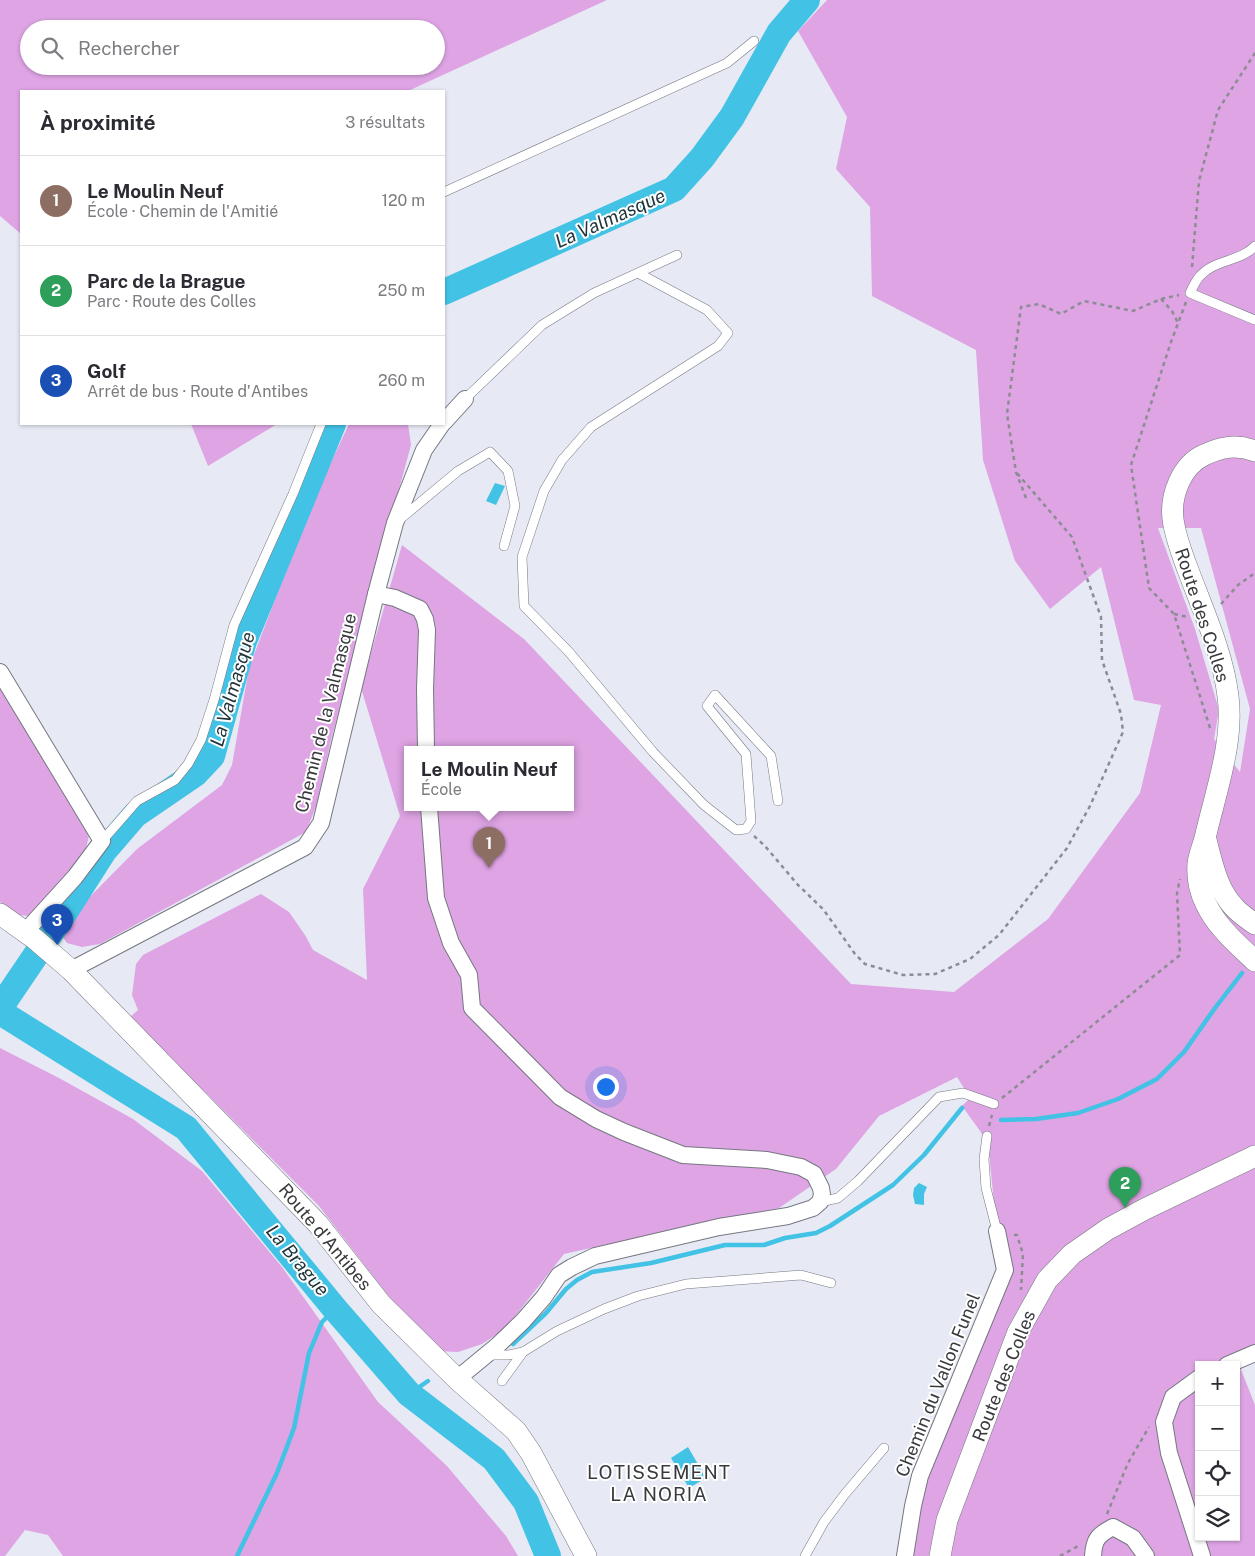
<!DOCTYPE html>
<html lang="fr">
<head>
<meta charset="utf-8">
<style>
  body { margin:0; font-family:"Public Sans",sans-serif; background:#f7f7f7; color:#2b2b33 }
  .controls { position:absolute; right:15px; bottom:15px; display:grid; overflow:hidden; border-radius:0px; box-shadow:0 1px 4px #0004 }
  .controls button { width:45px; height:45px; display:grid; place-items:center; padding:0; border:0; border-bottom:1px solid #e1e1e2; background:#fff; color:#2b2b33; font:25px sans-serif }
  .you { position:absolute; left:605px; top:1086px; width:18px; height:18px; margin:-12px; border:4px solid #fff; border-radius:50%; background:#1a73e8; box-shadow:0 0 0 8px #1a73e833 }
  .badge { display:grid; place-items:center; width:32px; height:32px; border-radius:50%; background:#111827; color:#fff; font-size:16px; font-weight:700 }
  .pin { position:absolute; translate:-50% -41px; filter:drop-shadow(0 1px 2px #0008) }
  .pin::after { content:''; position:absolute; top:26px; width:18px; height:15px; background:inherit; clip-path:polygon(0 0,100% 0,50% 100%) }
  .popup { position:absolute; left:404px; top:746px; width:170px; height:65px; box-sizing:border-box; display:grid; place-content:center; border-radius:0px; background:#fff; filter:drop-shadow(0 1px 4px #0005); font-size:16px; white-space:nowrap; color:#7c7c81 }
  .popup b { font-size:19px; color:#2b2b33 }
  .popup::after { content:''; position:absolute; left:50%; top:100%; margin-left:-10px; border:10px solid transparent; border-top-color:#fff }
  .list { margin:0; padding:0; list-style:none }
  h2 { display:flex; justify-content:space-between; align-items:center; height:65px; margin:0; padding:0 20px; font-size:21px }
  h2 small { font-size:16px; font-weight:400; color:#7c7c81 }
  .list li { display:grid; grid-template-columns:32px 1fr auto; gap:15px; align-items:center; box-sizing:border-box; height:90px; padding:0 20px; border-top:1px solid #e1e1e2 }
  .list b { display:block; font-size:19px; white-space:nowrap }
  .list p { margin:0; font-size:16px; white-space:nowrap; color:#7c7c81 }
  .list em { font-size:16px; font-style:normal; color:#7c7c81 }
  .icon { flex:none; width:28px; height:28px; fill:none; stroke:currentColor; stroke-width:2; stroke-linecap:round; stroke-linejoin:round }
  .map { position:relative; flex:none; width:1255px; height:1556px; overflow:hidden }
  .search { position:absolute; background:#fff; box-shadow:0 1px 4px #0004; left:20px; top:20px; width:425px; height:55px; display:flex; align-items:center; gap:12px; box-sizing:border-box; padding:0 18px; border-radius:28px; color:#7c7c81; font-size:19px }
  .panel { position:absolute; background:#fff; box-shadow:0 1px 4px #0004; left:20px; top:90px; width:425px; height:335px; border-radius:0px }
  .map>svg:first-child { display:block }
  .green { fill:#dea4e4; fill-rule:evenodd }
  .water { fill:#42c2e4 }
  .lines { fill:none; stroke-linecap:round; stroke-linejoin:round }
  .stream { stroke:#42c2e4; stroke-width:4.5 }
  .river { stroke:#42c2e4; stroke-width:26 }
  .service-casing { stroke:#757880; stroke-width:10 }
  .minor-casing { stroke:#757880; stroke-width:18 }
  .tertiary-casing { stroke:#757880; stroke-width:22 }
  .path { stroke:#8b8d93; stroke-width:2.5; stroke-dasharray:4 4; stroke-linecap:butt }
  .service { stroke:#fff; stroke-width:9 }
  .minor { stroke:#fff; stroke-width:16 }
  .tertiary { stroke:#fff; stroke-width:21 }
  .labels { text-anchor:middle; stroke-width:4; stroke-linejoin:round; paint-order:stroke }
  .street-label { font-size:18px; fill:#393a3d; stroke:#fff }
  .water-label { font-size:19px; font-style:italic; fill:#1e333a; stroke:#fff }
  .neighbourhood-label { font-size:19px; letter-spacing:1px; fill:#393a3d; stroke:#fff }
</style>
</head>
<body>
<div class="map">
<svg width="1255" height="1556" viewBox="0 0 1255 1556">
  <rect width="100%" height="100%" fill="#e7eaf4"/>
  <!-- green -->
  <g class="green">
    <path d="M 0,0 L 607,0 L 408,91 L 21,91 L 21,234 L 0,216 ZM 29,29 L 436,29 L 436,66 L 29,66 Z"/>
    <path d="M 827,0 L 1255,0 L 1255,1349 L 1236,1357 L 1255,1405 L 1255,1556 L 908,1556 L 920,1476 L 1001,1274 L 988,1142 L 962,1106 L 970,1098 L 957,1077 L 879,1116 L 836,1169 L 779,1208 L 672,1230 L 564,1254 L 505,1329 L 482,1344 L 458,1352 L 437,1351 L 400,1311 L 319,1206 L 130,1017 L 138,1010 L 132,995 L 136,964 L 143,955 L 261,894 L 289,912 L 305,935 L 313,950 L 367,980 L 363,889 L 400,816 L 361,688 L 402,545 L 524,639 L 851,984 L 954,992 L 1048,919 L 1140,793 L 1161,705 L 1134,700 L 1101,567 L 1050,609 L 1015,561 L 983,460 L 976,350 L 872,296 L 870,207 L 836,169 L 847,117 L 798,31 ZM 1158,528 L 1201,528 L 1250,709 L 1240,772 L 1214,739 L 1219,710 L 1195,629 ZM 408,749 L 570,749 L 570,807 L 408,807 ZM 1199,1365 L 1236,1365 L 1236,1537 L 1199,1537 Z"/>
    <path d="M 191,424 L 277,424 L 208,466 Z"/>
    <path d="M 349,424 L 408,424 L 411,445 L 331,740 L 317,804 L 306,832 L 100,944 L 82,947 L 67,943 L 60,933 L 64,923 L 137,849 L 222,785 L 232,765 L 249,668 L 310,507 Z"/>
    <path d="M 0,689 L 88,824 L 89,835 L 85,854 L 29,916 L 18,915 L 0,902 Z"/>
    <path d="M 0,1048 L 59,1078 L 133,1119 L 202,1171 L 282,1267 L 378,1402 L 447,1466 L 506,1536 L 518,1556 L 63,1556 L 48,1535 L 25,1530 L 5,1556 L 0,1556 Z"/>
  </g>
  <!-- water -->
  <g class="water">
    <path d="M 495,483 L 505,486 L 496,505 L 486,501 Z"/>
    <path d="M 919,1183 L 927,1187 L 924,1194 L 924,1205 L 915,1204 L 913,1195 L 914,1188 Z"/>
    <path d="M 688,1447 L 706,1478 L 689,1488 L 671,1458 Z"/>
  </g>
  <g class="lines">
    <!-- stream -->
    <g class="stream">
      <path d="M 1001,1120 L 1036,1119 L 1078,1113 L 1118,1099 L 1157,1079 L 1184,1052 L 1215,1008 L 1242,973"/>
      <path d="M 513,1344 L 546,1313 L 566,1289 L 577,1280 L 592,1272 L 651,1263 L 725,1245 L 764,1245 L 785,1238 L 816,1233 L 830,1226 L 893,1185 L 924,1155 L 962,1108"/>
      <path d="M 409,1394 L 428,1381"/>
      <path d="M 237,1556 L 277,1473 L 294,1428 L 309,1353 L 322,1322 L 335,1309"/>
    </g>
    <!-- river -->
    <g class="river">
      <path d="M 444,292 L 674,189 L 702,158 L 732,117 L 779,33 L 807,0"/>
      <path d="M 0,1008 L 67,909 L 104,851 L 135,815 L 195,774 L 212,756 L 244,641 L 333,424"/>
      <path d="M 0,1012 L 186,1128 L 335,1309 L 409,1394 L 494,1459 L 526,1502 L 548,1556"/>
    </g>
    <defs>
      <g id="service">
        <path d="M 444,192 L 727,63 L 754,41"/>
        <path d="M 1255,246 C 1240,262 1215,259 1200,276 C 1196,280 1193,287 1190,293 L 1255,320"/>
        <path d="M 638,273 L 707,310 L 728,333 L 718,346 L 591,427 L 562,460 L 544,491 L 522,557 L 524,606 L 569,652 L 653,752 L 704,805 L 736,830 L 746,829 L 751,821 L 746,754 L 707,706 L 715,695 L 771,756 L 778,801"/>
        <path d="M 465,399 L 542,325 L 594,293 L 677,255"/>
        <path d="M 399,520 L 458,471 L 490,452 L 508,471 L 515,506 L 504,546"/>
        <path d="M 102,841 L 137,801 L 175,780 L 188,764 L 201,740 L 214,700 L 234,625 L 293,494 L 321,424"/>
        <path d="M 987,1136 L 984,1159 L 986,1188 L 997,1231"/>
        <path d="M 820,1202 L 838,1198 L 858,1181 L 939,1097 L 963,1093 L 994,1104"/>
        <path d="M 487,1355 L 508,1355 L 523,1352 L 557,1331 L 604,1309 L 638,1296 L 686,1284 L 801,1275 L 831,1283"/>
        <path d="M 502,1381 L 523,1352"/>
        <path d="M 805,1556 L 824,1522 L 845,1494 L 884,1448"/>
      </g>
      <g id="minor">
        <path d="M 444,422 L 465,399"/>
        <path d="M 376,594 L 395,598 L 420,609 L 425,619 L 427,630 L 425,689 L 426,749"/>
        <path d="M 0,672 L 102,841 L 75,877 L 25,932"/>
        <path d="M 429,807 L 436,898 L 451,943 L 469,975 L 472,1008 L 560,1097 L 596,1119 L 624,1132 L 683,1155 L 767,1160 L 801,1167 L 814,1174 L 821,1188 L 822,1195 L 820,1202 L 813,1208 L 788,1216 L 719,1227 L 595,1256 L 572,1267 L 559,1275 L 544,1297 L 523,1321 L 497,1346 L 457,1379"/>
        <path d="M 71,970 L 305,847 L 321,823 L 376,594 L 395,523 L 424,450 L 442,424"/>
        <path d="M 1227,1365 L 1255,1353"/>
        <path d="M 1199,1378 L 1173,1397 L 1164,1422 L 1169,1453 L 1202,1556"/>
        <path d="M 905,1556 L 913,1506 L 920,1476 L 1005,1270 L 997,1231"/>
        <path d="M 1093,1556 C 1094,1539 1098,1535 1113,1527 L 1133,1538 L 1146,1556"/>
      </g>
      <g id="tertiary">
        <path d="M 1255,451 C 1236,444 1221,447 1204,455 C 1182,465 1170,495 1173,519 C 1175,536 1182,554 1188,570 C 1203,610 1223,654 1228,696 C 1234,741 1216,791 1206,834 C 1204,844 1199,854 1198,864 C 1197,877 1200,892 1206,904 C 1217,927 1237,944 1255,961"/>
        <path d="M 1206,840 C 1212,863 1217,889 1234,907 C 1240,914 1248,919 1255,924"/>
        <path d="M 0,914 L 35,939 L 71,970 L 318,1224 L 381,1304 L 457,1379 L 516,1431 L 531,1453 L 586,1556"/>
        <path d="M 940,1556 L 947,1520 L 1018,1332 L 1047,1280 L 1072,1254 L 1108,1229 L 1145,1209 L 1255,1156"/>
      </g>
    </defs>
    <!-- service casing -->
    <use href="#service" class="service-casing"/>
    <!-- minor casing -->
    <use href="#minor" class="minor-casing"/>
    <!-- tertiary casing -->
    <use href="#tertiary" class="tertiary-casing"/>
    <!-- path -->
    <g class="path">
      <path d="M 1192,267 L 1199,181 L 1218,110 L 1255,53"/>
      <path d="M 1161,299 L 1172,311 L 1178,323"/>
      <path d="M 1186,302 L 1171,342 L 1131,465 L 1149,588 L 1174,614 L 1210,728"/>
      <path d="M 1026,498 L 1016,472 L 1007,414 L 1021,307 L 1039,304 L 1061,314 L 1084,301 L 1133,311 L 1161,299 L 1179,295"/>
      <path d="M 1221,604 L 1238,585 L 1255,573"/>
      <path d="M 1174,614 L 1188,617"/>
      <path d="M 754,836 L 765,846 L 798,885 L 823,909 L 855,954 L 865,964 L 903,975 L 935,974 L 970,959 L 999,935 L 1067,848 L 1090,806 L 1123,732 L 1121,714 L 1102,660 L 1101,617 L 1072,537 L 1016,472"/>
      <path d="M 1002,1098 L 1180,955 L 1177,893 L 1180,879"/>
      <path d="M 989,1126 L 992,1115"/>
      <path d="M 1014,1235 L 1017,1235 L 1023,1254 L 1021,1290"/>
      <path d="M 1107,1514 L 1128,1463 L 1149,1427"/>
      <path d="M 1060,1556 L 1078,1546"/>
    </g>
    <!-- service -->
    <use href="#service" class="service"/>
    <!-- minor -->
    <use href="#minor" class="minor"/>
    <!-- tertiary -->
    <use href="#tertiary" class="tertiary"/>
  </g>
  <g class="labels">
    <!-- street labels -->
    <g class="street-label">
      <text transform="translate(1202 615) rotate(72)" y="6">Route des Colles</text>
      <text transform="translate(326 713) rotate(-76)" y="6">Chemin de la Valmasque</text>
      <text transform="translate(325 1237) rotate(50)" y="6">Route d'Antibes</text>
      <text transform="translate(1004 1376) rotate(-68)" y="6">Route des Colles</text>
      <text transform="translate(938 1385) rotate(-68)" y="6">Chemin du Vallon Funel</text>
    </g>
    <!-- water labels -->
    <g class="water-label">
      <text transform="translate(610 218) rotate(-24)" y="7">La Valmasque</text>
      <text transform="translate(232 689) rotate(-74)" y="7">La Valmasque</text>
      <text transform="translate(298 1260) rotate(50)" y="7">La Brague</text>
    </g>
    <!-- neighbourhood labels -->
    <g class="neighbourhood-label">
      <text x="659" y="1479">LOTISSEMENT<tspan x="659" dy="22">LA NORIA</tspan></text>
    </g>
  </g>
</svg>
<div class="controls">
<button>+</button>
<button>−</button>
<button><svg class="icon" aria-label="locate" viewBox="0 0 24 24"><circle cx="12" cy="12" r="6"/><path d="M12 2v4M12 18v4M2 12h4M18 12h4"/></svg></button>
<button><svg class="icon" aria-label="layers" viewBox="0 0 24 24"><path d="M12 4l9 5-9 5-9-5zM3 14l9 5 9-5"/></svg></button>
</div>
<div class="you"></div>
<div class="pin badge" style="left:489px;top:868px;background:#8d6e63">1</div>
<div class="popup"><b>Le Moulin Neuf</b>École</div>
<div class="pin badge" style="left:1125px;top:1208px;background:#2e9e5b">2</div>
<div class="pin badge" style="left:57px;top:945px;background:#1a4fb4">3</div>
<div class="search"><svg class="icon" aria-label="search" viewBox="0 0 24 24"><circle cx="10" cy="10" r="6"/><path d="M15 15l6 6"/></svg>Rechercher</div>
<section class="panel">
<h2>À proximité<small>3 résultats</small></h2>
<ul class="list">
<li><span class="badge" style="background:#8d6e63">1</span><div><b>Le Moulin Neuf</b><p>École · Chemin de l'Amitié</p></div><em>120 m</em></li>
<li><span class="badge" style="background:#2e9e5b">2</span><div><b>Parc de la Brague</b><p>Parc · Route des Colles</p></div><em>250 m</em></li>
<li><span class="badge" style="background:#1a4fb4">3</span><div><b>Golf</b><p>Arrêt de bus · Route d'Antibes</p></div><em>260 m</em></li>
</ul>
</section>
</div>
</body>
</html>
